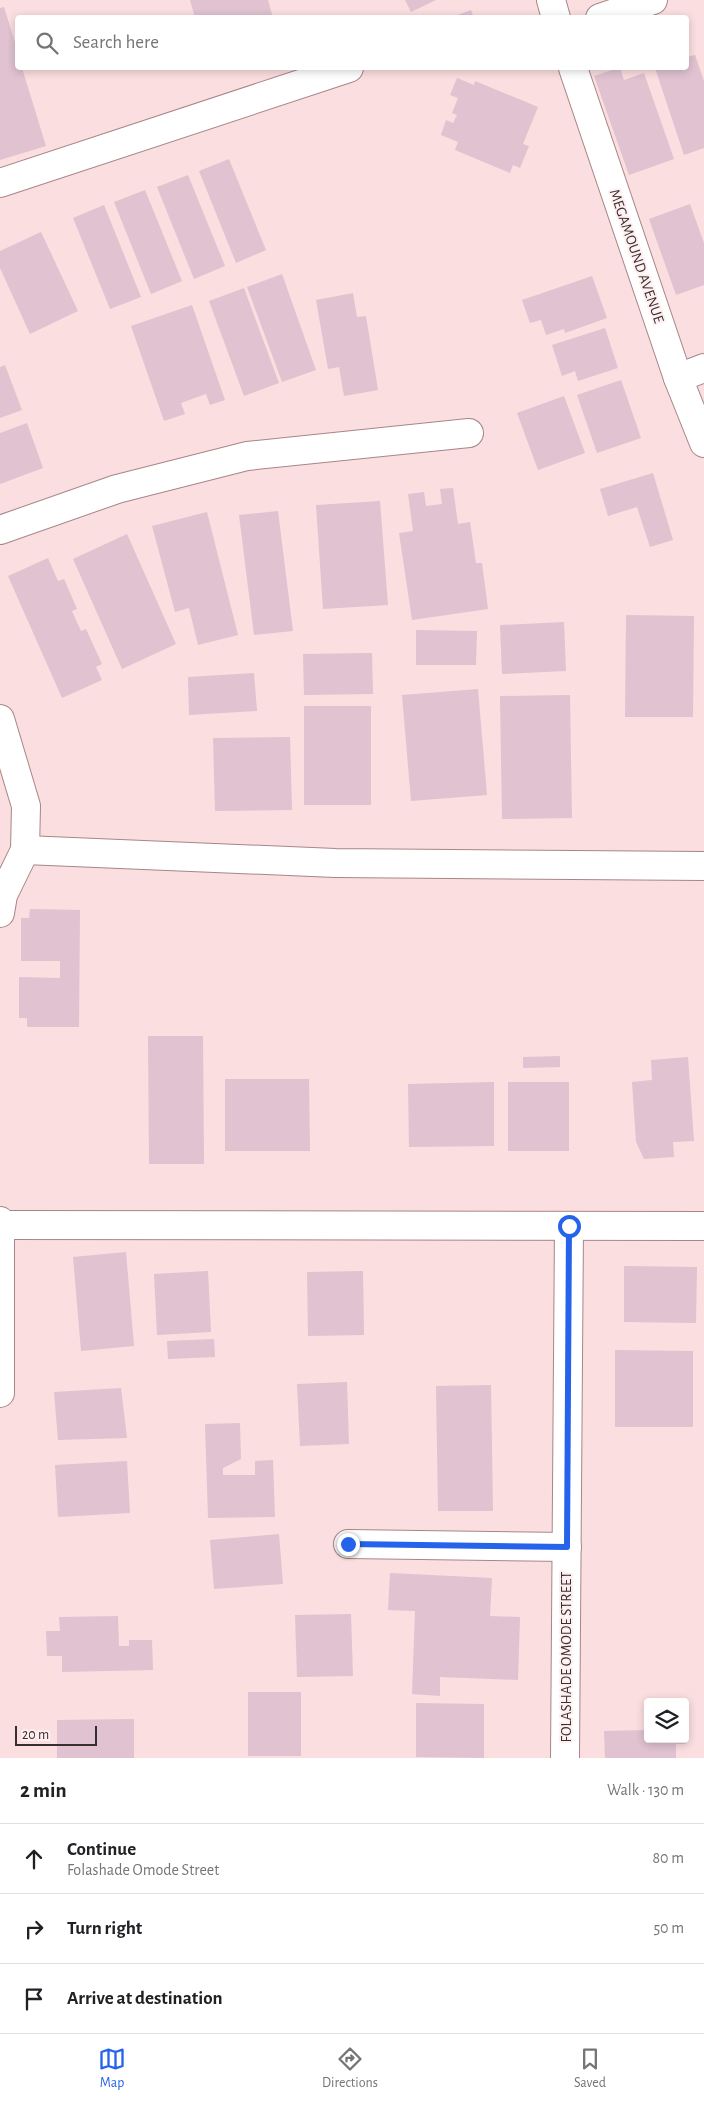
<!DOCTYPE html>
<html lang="en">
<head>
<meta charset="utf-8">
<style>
  body { margin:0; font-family:"Alegreya Sans",sans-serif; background:#f2f2f2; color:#202124 }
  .controls { position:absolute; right:15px; bottom:15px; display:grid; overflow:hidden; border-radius:5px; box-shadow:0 2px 8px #0003 }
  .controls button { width:45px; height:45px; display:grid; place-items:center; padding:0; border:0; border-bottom:1px solid #e0e0e0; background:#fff; color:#202124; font:25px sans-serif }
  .scale { position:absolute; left:15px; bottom:12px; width:82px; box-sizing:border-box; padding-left:5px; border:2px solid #3b2e2e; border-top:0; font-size:14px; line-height:18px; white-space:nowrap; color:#3b2e2e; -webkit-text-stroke:4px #feeff0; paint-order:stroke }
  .stop { position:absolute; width:15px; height:15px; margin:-11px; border:4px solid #2563eb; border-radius:50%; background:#fff }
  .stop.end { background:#2563eb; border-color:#fff; box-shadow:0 1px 5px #0008 }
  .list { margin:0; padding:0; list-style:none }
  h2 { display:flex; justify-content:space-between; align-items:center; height:65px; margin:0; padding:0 20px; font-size:21px }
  h2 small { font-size:16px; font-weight:400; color:#757577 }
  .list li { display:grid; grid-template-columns:32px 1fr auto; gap:15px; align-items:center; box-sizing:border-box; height:70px; padding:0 20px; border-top:1px solid #e0e0e0 }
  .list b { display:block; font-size:19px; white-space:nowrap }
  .list p { margin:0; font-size:16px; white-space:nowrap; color:#757577 }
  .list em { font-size:16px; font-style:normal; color:#757577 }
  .icon { flex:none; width:28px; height:28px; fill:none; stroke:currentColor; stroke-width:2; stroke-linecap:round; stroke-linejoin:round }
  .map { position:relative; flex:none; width:704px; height:1758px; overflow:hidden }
  .search { position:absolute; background:#fff; box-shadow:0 2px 8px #0003; left:15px; right:15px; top:15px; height:55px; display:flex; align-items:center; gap:12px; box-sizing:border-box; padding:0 18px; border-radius:5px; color:#757577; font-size:19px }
  .sheet { height:275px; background:#fff }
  nav { display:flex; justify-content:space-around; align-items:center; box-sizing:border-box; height:70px; border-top:1px solid #e0e0e0; background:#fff; font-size:14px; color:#757577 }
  nav a { display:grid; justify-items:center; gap:2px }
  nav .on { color:#2563eb }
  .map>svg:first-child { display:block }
  .building { fill:#e0c2d1 }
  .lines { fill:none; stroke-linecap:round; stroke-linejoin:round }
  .minor-casing { stroke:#a78688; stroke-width:30 }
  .minor { stroke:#fff; stroke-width:28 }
  .route { stroke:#2563eb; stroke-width:6 }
  .labels { text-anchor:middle; stroke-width:4; stroke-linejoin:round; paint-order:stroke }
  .street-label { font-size:15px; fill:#3b2e2e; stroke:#feeff0 }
</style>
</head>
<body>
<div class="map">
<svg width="704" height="1758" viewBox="0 0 704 1758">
  <rect width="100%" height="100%" fill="#fbdedf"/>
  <!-- building -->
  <g class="building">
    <path d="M 190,0 L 268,0 L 273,18 L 195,18 Z"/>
    <path d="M 405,0 L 436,0 L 411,12 Z"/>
    <path d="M 4,7 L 18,52 L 18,68 L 22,68 L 46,146 L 0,160 L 0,8 Z"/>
    <path d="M 471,10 L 474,18 L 452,18 L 452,17 Z"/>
    <path d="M 695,55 L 704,81 L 704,148 L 684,155 L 655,68 L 686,68 L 686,57 Z"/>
    <path d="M 618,68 L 620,68 L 624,80 L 644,73 L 674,159 L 629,175 L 594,76 Z"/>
    <path d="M 457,78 L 474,85 L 475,81 L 538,107 L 523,144 L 529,146 L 520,168 L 513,165 L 510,173 L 455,150 L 458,142 L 441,135 L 446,120 L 453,123 L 457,115 L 452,113 L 458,98 L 450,95 Z"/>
    <path d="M 229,159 L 266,250 L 236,263 L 199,171 Z"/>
    <path d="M 188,175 L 225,266 L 194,279 L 157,187 Z"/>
    <path d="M 145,190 L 182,281 L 151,294 L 114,202 Z"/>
    <path d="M 690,204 L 704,243 L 704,285 L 676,295 L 649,219 Z"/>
    <path d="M 104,205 L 141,297 L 110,309 L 73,218 Z"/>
    <path d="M 41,232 L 78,311 L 30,334 L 0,268 L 0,251 Z"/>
    <path d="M 282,274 L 316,370 L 282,382 L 247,287 Z"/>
    <path d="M 592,276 L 607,318 L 565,333 L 564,329 L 546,335 L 541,320 L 530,323 L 522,300 Z"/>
    <path d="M 244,288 L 279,383 L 244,396 L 209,301 Z"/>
    <path d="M 353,293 L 357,317 L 366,316 L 378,390 L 344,396 L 339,367 L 328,369 L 316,300 Z"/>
    <path d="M 192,305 L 225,400 L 210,405 L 206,394 L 181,403 L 185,414 L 164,421 L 131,326 Z"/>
    <path d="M 605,328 L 618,368 L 578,381 L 575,371 L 562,376 L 552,345 Z"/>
    <path d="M 5,365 L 22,410 L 0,418 L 0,367 Z"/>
    <path d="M 621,380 L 641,438 L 597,453 L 577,395 Z"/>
    <path d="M 564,396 L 585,453 L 538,470 L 517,413 Z"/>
    <path d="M 27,423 L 43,468 L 0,484 L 0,433 Z"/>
    <path d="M 653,473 L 673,540 L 650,547 L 637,507 L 608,516 L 600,489 Z"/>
    <path d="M 453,488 L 458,524 L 470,522 L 476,563 L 482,563 L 488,609 L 412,620 L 399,533 L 413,531 L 408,494 L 424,492 L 426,506 L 442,504 L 440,489 Z"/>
    <path d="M 380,501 L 388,605 L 323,609 L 316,505 Z"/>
    <path d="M 278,511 L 293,631 L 254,635 L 239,515 Z"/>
    <path d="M 207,512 L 238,635 L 198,645 L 189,608 L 175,612 L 152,526 Z"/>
    <path d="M 127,534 L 176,644 L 122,669 L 73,559 Z"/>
    <path d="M 48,558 L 58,581 L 64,579 L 77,609 L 72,611 L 81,631 L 86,629 L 102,664 L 96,667 L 102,680 L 62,698 L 8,576 Z"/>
    <path d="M 626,615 L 694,616 L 693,717 L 625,717 Z"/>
    <path d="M 564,622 L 566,671 L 502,674 L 500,625 Z"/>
    <path d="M 416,630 L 477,631 L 476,665 L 416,665 Z"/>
    <path d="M 372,653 L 373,694 L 304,695 L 303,654 Z"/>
    <path d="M 254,673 L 257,711 L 189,715 L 188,677 Z"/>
    <path d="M 478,689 L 487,795 L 411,801 L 402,695 Z"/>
    <path d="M 570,695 L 572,818 L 502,819 L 500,696 Z"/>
    <rect x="304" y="706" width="67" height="99"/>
    <path d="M 290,737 L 292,810 L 215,811 L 213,738 Z"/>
    <path d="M 30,909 L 80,910 L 79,1027 L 27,1027 L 27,1018 L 19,1018 L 19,977 L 60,978 L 60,961 L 21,961 L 21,918 L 29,918 Z"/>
    <path d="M 148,1036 L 203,1036 L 204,1164 L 149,1164 Z"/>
    <path d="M 560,1056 L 560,1067 L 523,1068 L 523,1057 Z"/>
    <path d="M 688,1057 L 694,1141 L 673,1142 L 674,1157 L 644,1159 L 636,1142 L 632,1082 L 652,1080 L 651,1060 Z"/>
    <path d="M 225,1079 L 309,1079 L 310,1151 L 225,1151 Z"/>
    <path d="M 494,1082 L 494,1146 L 409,1147 L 408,1084 Z"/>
    <rect x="508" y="1082" width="61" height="69"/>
    <path d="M 126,1252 L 134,1346 L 81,1351 L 73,1257 Z"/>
    <path d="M 624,1266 L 697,1267 L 696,1323 L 624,1322 Z"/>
    <path d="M 208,1271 L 211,1332 L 157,1335 L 154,1274 Z"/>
    <path d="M 363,1271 L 364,1335 L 308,1336 L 307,1272 Z"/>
    <path d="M 214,1339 L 215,1357 L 168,1359 L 167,1341 Z"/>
    <path d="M 615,1350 L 693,1351 L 693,1427 L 615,1427 Z"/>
    <path d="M 347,1382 L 349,1444 L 300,1446 L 297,1384 Z"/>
    <path d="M 491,1385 L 493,1511 L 438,1511 L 436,1386 Z"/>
    <path d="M 121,1388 L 127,1438 L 58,1440 L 54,1392 Z"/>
    <path d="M 240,1423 L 241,1459 L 223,1468 L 223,1475 L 255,1475 L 255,1461 L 273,1460 L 275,1517 L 208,1518 L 205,1424 Z"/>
    <path d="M 127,1461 L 130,1513 L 58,1517 L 55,1465 Z"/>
    <path d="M 279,1534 L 283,1584 L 214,1589 L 210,1540 Z"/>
    <path d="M 390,1573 L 492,1578 L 490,1616 L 520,1617 L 518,1680 L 440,1677 L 440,1696 L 412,1694 L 415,1611 L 388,1610 Z"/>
    <path d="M 351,1614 L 353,1676 L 297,1677 L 295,1615 Z"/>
    <path d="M 118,1616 L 119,1646 L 129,1646 L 129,1640 L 152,1640 L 153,1670 L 62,1672 L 62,1656 L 47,1656 L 46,1631 L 60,1631 L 59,1617 Z"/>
    <rect x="248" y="1692" width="53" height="64"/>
    <path d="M 416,1703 L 484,1704 L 484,1758 L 416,1757 Z"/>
    <path d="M 134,1719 L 134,1758 L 57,1758 L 57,1720 Z"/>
    <path d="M 648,1730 L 648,1739 L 686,1739 L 686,1744 L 676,1744 L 676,1758 L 605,1758 L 604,1731 Z"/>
  </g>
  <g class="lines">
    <defs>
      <g id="minor">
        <path d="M 551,0 L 556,18"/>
        <path d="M 600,18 L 653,0"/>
        <path d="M 573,68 L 678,378 L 704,443"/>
        <path d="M 0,183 L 349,68"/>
        <path d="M 678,378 L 704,368"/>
        <path d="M 0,530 L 117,489 L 247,456 L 469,433"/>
        <path d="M 0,719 L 26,806 L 25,850 L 3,895 L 0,913"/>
        <path d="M 25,850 L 335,863 L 704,866"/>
        <path d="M 0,1221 L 0,1393"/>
        <path d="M 1,1225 L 704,1226"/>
        <path d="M 348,1544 L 567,1547"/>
        <path d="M 565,1758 L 569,1226"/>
      </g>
    </defs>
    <!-- minor casing -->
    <use href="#minor" class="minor-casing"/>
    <!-- minor -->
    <use href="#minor" class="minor"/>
  </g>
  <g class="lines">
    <!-- route -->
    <path class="route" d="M 348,1544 L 567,1547 L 569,1226"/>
  </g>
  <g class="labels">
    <!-- street labels -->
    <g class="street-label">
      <text transform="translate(637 256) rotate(71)" y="5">MEGAMOUND AVENUE</text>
      <text transform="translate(566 1657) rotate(-90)" y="5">FOLASHADE OMODE STREET</text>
    </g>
  </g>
</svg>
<div class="controls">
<button><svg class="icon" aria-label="layers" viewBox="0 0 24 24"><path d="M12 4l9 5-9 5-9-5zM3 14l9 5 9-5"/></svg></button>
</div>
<div class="scale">20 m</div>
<div class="stop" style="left:569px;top:1226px"></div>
<div class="stop end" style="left:348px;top:1544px"></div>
<div class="search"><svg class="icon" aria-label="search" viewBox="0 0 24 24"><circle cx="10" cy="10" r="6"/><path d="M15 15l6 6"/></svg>Search here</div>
</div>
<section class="sheet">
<h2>2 min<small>Walk · 130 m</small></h2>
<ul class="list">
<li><svg class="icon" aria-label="ahead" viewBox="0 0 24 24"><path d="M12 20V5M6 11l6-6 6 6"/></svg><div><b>Continue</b><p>Folashade Omode Street</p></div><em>80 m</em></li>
<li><svg class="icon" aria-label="right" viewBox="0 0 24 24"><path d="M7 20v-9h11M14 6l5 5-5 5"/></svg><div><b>Turn right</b></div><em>50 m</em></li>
<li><svg class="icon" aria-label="arrive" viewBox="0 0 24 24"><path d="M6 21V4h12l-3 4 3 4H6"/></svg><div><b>Arrive at destination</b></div></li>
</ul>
</section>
<nav>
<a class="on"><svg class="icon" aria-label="map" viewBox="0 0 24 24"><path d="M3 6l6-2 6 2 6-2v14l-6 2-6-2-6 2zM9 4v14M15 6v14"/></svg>Map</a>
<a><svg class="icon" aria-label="directions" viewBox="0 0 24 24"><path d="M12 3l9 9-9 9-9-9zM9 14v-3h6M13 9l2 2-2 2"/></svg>Directions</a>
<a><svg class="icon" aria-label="saved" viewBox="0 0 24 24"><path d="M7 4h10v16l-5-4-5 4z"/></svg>Saved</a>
</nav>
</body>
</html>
